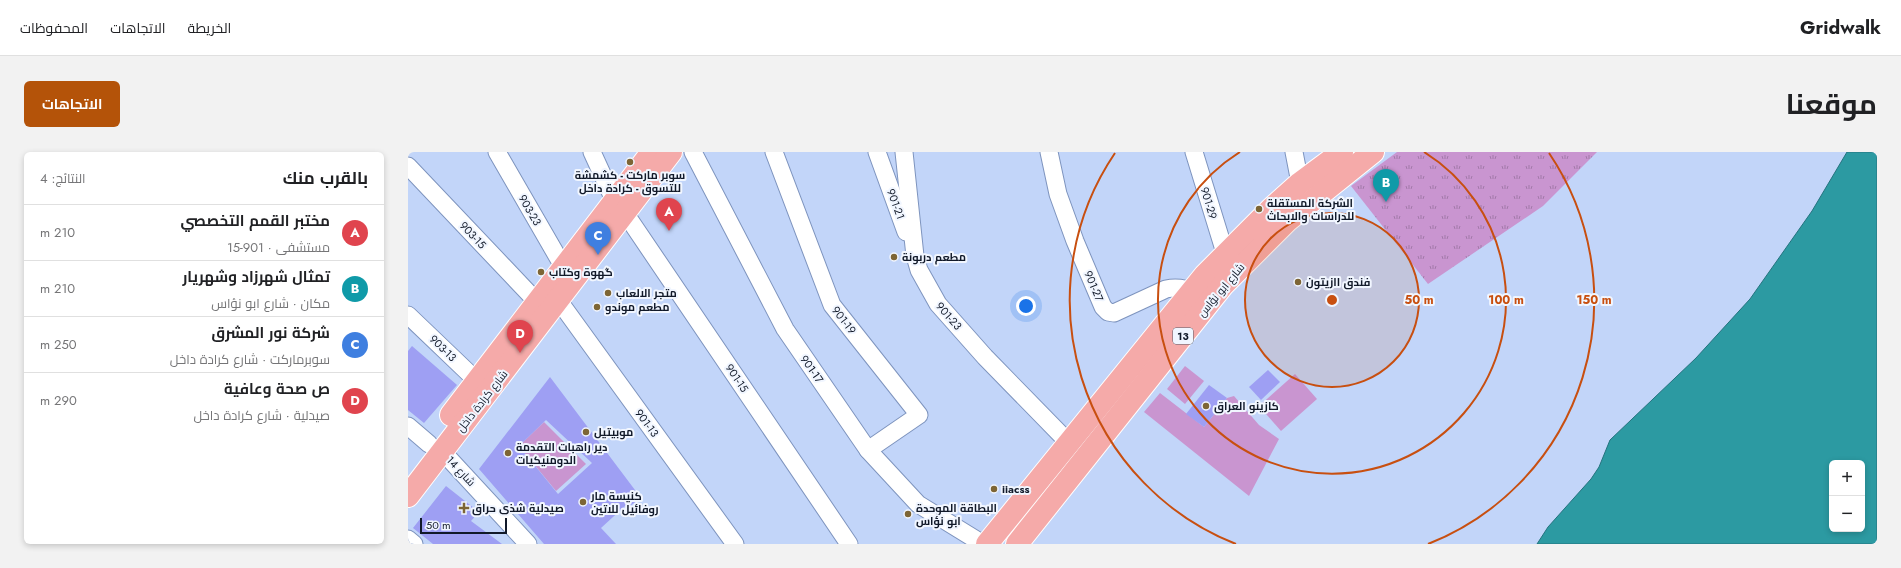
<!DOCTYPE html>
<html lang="ar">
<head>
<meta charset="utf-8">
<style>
  body { margin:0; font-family:Jost,Cairo,sans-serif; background:#f2f2f2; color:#202124; direction:rtl }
  .controls { position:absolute; right:12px; bottom:12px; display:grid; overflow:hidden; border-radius:6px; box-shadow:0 2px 6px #0003 }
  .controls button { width:36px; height:36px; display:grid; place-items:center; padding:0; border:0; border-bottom:1px solid #e0e0e0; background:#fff; color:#202124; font:20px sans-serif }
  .scale { position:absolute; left:12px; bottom:10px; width:87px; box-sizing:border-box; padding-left:4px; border:2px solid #111929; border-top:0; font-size:11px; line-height:14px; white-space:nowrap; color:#111929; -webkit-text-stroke:3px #f1f6ff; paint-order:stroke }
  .you { position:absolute; left:618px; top:154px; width:14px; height:14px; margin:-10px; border:3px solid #fff; border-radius:50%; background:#1a73e8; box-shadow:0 0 0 6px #1a73e833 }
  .badge { display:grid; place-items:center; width:26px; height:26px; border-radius:50%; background:#b45309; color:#fff; font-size:13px; font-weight:700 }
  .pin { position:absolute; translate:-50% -33px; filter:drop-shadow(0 1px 2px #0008) }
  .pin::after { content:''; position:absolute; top:21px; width:14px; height:12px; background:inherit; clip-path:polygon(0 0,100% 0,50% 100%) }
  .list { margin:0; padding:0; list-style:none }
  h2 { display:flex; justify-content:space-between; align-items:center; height:52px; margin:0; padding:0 16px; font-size:17px }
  h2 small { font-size:13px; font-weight:400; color:#757577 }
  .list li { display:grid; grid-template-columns:26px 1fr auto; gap:12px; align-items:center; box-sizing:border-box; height:56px; padding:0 16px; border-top:1px solid #e0e0e0 }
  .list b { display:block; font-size:15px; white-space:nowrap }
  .list p { margin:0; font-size:13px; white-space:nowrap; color:#757577 }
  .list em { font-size:13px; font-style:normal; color:#757577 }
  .map { position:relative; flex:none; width:1469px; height:392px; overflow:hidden; direction:ltr; border-radius:6px }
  header { display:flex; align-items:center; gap:24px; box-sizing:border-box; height:56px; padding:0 20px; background:#fff; border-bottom:1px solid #e0e0e0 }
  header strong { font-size:19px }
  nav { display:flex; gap:22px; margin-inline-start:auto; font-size:14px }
  .intro { display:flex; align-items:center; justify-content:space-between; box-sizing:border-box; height:96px; padding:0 24px }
  h1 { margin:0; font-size:28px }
  .button { padding:10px 18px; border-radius:6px; background:#b45309; color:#fff; font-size:14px; font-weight:700 }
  main { display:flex; gap:24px; padding:0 24px }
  aside { flex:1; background:#fff; border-radius:6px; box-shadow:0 2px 6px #0003 }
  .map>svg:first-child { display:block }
  .green { fill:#c995d0 }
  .park { fill:url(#park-tufts) }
  .water { fill:#2c9aa2; stroke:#24737e; fill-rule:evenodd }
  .building { fill:#9e9ff3; fill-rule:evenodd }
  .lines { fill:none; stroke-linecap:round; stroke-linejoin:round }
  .minor-casing { stroke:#7e94be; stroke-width:19 }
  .major-casing { stroke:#fff; stroke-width:24 }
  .minor { stroke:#fff; stroke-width:17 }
  .major { stroke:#f5aaa9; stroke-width:22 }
  .ring { fill:none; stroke:#c84f10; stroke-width:2 }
  .poi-dot { fill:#7d6535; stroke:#f1f6ff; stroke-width:1.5 }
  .labels { text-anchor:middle; stroke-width:4; stroke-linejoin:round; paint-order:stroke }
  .shield { fill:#f1f6ff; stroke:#545b69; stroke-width:1 }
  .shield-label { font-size:10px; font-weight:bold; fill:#111929 }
  .poi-label { font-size:11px; font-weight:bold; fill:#111929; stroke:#f1f6ff; text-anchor:start }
  .street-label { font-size:11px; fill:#111929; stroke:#f1f6ff }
  .centre { fill:#c84f10; stroke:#f1f6ff; stroke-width:2 }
  .ring-label { font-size:12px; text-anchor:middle; font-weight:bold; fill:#c84f10; stroke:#f1f6ff; stroke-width:4; stroke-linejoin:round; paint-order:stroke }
</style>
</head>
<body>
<header>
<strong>Gridwalk</strong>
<nav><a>الخريطة</a><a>الاتجاهات</a><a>المحفوظات</a></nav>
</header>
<div class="intro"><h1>موقعنا</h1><a class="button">الاتجاهات</a></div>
<main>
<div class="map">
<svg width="1469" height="392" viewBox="0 0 1469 392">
  <defs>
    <pattern id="park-tufts" width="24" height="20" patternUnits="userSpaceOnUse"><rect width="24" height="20" fill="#c995d0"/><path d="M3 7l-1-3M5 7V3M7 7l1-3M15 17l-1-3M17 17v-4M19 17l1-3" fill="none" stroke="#a279a9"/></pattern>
  </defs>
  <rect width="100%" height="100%" fill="#c2d5f9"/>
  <!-- green -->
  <g class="green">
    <path d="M 777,214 L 796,229 L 777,252 L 759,237 Z"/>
    <path d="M 887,222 L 909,247 L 873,279 L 851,254 Z"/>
    <path d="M 752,241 L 796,275 L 819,246 L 826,244 L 851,273 L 871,287 L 841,344 L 736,260 Z"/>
    <path d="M 136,270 L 178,312 L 148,339 L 111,294 Z"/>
  </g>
  <!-- park -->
  <path class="park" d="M 989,0 L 1189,0 L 1135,54 L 1020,132 L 943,34 Z"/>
  <!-- water -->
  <path class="water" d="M 1439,0 L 1469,0 L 1469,392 L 1129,392 L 1140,375 L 1183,327 L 1191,315 L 1202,288 L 1288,206 L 1342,147 L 1404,59 ZM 1424,311 L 1454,311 L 1454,377 L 1424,377 Z"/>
  <!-- building -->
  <g class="building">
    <path d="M 4,194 L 49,233 L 16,271 L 0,258 L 0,199 Z"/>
    <path d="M 860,218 L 872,230 L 853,248 L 841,235 Z"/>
    <path d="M 142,225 L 233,346 L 219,356 L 217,354 L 193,376 L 208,392 L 136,392 L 71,317 ZM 138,268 L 184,311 L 150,342 L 111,294 Z"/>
    <path d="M 801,233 L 819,246 L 796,275 L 778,262 Z"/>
    <path d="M 38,334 L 71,360 L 63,369 L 94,392 L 25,392 L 5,376 Z"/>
  </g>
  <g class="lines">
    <defs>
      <g id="minor">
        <path d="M 89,0 L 156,116"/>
        <path d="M 184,0 L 206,48"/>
        <path d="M 285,0 L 377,177 L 460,298 L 510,352 L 575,392"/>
        <path d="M 366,0 L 424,153 L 511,263 L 460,298"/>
        <path d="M 469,0 L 498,80"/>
        <path d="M 496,0 L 507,104 L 511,118 L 530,152 L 577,205 L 661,291"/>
        <path d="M 641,0 L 650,42 L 667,89 L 695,155 L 700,160 L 706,161 L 758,137 C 772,134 782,138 794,144"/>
        <path d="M 786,0 L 817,101"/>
        <path d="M 886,0 L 892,31"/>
        <path d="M 0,14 L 130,151"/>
        <path d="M 217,61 L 441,392"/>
        <path d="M 151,149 L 327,392"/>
        <path d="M 0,163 L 69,229"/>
        <path d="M 0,274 L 21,292"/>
        <path d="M 34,299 L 120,392"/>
        <path d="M 0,387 L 6,392"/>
      </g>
      <g id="major">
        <path d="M 43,263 L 244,0"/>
        <path d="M 0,344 L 263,0"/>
        <path d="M 579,392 L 797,123 L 863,57 L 892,31 L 934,0"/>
        <path d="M 609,392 L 815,133 L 879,69 L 965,0"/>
      </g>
    </defs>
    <!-- minor casing -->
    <use href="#minor" class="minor-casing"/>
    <!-- major casing -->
    <use href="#major" class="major-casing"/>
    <!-- minor -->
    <use href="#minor" class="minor"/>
    <!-- major -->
    <use href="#major" class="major"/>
  </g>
  <!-- distance rings -->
  <circle cx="924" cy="148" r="87" fill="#c84f10" fill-opacity=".12"/>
  <g class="ring">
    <circle cx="924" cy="148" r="87"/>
    <path d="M1016 0A174 174 0 1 1 832 0"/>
    <path d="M828 392A262 262 0 0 1 707 1M1141 1A262 262 0 0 1 1020 392"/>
  </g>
  <!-- markers -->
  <g class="poi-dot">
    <circle cx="222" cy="10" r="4"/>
    <circle cx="851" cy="57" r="4"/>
    <circle cx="486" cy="105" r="4"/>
    <circle cx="133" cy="120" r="4"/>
    <circle cx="890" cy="130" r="4"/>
    <circle cx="200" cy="141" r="4"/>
    <circle cx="189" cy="155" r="4"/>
    <circle cx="798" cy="254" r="4"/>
    <circle cx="178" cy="280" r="4"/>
    <circle cx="100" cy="301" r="4"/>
    <circle cx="586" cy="337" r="4"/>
    <circle cx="175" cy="350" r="4"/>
    <path d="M54 350h4v4h4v4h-4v4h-4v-4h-4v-4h4z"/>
    <circle cx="500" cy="362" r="4"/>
  </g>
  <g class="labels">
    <!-- shield labels -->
    <rect class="shield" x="765" y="176" width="20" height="16" rx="3"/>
    <g class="shield-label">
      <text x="775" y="188">13</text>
    </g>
    <!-- poi labels -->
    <g class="poi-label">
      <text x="222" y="27" text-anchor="middle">سوبر ماركت - كشمشة<tspan x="222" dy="13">للتسوق - كرادة داخل</tspan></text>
      <text x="859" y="55">الشركة المستقلة<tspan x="859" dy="13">للدراسات والابحاث</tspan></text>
      <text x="494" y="109">مطعم دربونة</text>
      <text x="141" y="124">گهوة وكتاب</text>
      <text x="898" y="134">فندق اازيتون</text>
      <text x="208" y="145">متجر الالعاب</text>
      <text x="197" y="159">مطعم موندو</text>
      <text x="806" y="258">كازينو العراق</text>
      <text x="186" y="284">موبيتيل</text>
      <text x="108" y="299">دير راهبات التقدمة<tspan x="108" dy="13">الدومنيكيات</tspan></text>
      <text x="594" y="341">iiacss</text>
      <text x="183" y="348">كنيسة مار<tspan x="183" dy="13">روفائيل للاتين</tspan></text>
      <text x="64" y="360">صيدلية شذى حراق</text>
      <text x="508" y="360">البطاقة الموحدة<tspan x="508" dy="13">ابو نؤاس</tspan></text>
    </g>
    <!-- street labels -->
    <g class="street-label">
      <text transform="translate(801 51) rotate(73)" y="4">901-29</text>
      <text transform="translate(488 52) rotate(70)" y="4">901-21</text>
      <text transform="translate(122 58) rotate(60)" y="4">903-23</text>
      <text transform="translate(65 83) rotate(47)" y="4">903-15</text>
      <text transform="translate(686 134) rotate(67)" y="4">901-27</text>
      <text transform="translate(813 138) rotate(-50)" y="4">شارع ابو نؤاس</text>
      <text transform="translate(541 164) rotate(49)" y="4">901-23</text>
      <text transform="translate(436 168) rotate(52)" y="4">901-19</text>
      <text transform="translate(35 196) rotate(44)" y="4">903-13</text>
      <text transform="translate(404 217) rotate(55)" y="4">901-17</text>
      <text transform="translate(329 226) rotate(56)" y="4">901-15</text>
      <text transform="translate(74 249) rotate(-52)" y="4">شارع كرادة داخل</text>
      <text transform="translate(239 271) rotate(54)" y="4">901-13</text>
      <text transform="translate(53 319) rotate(47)" y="4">شارع 14</text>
    </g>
  </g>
  <circle cx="924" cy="148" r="6" class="centre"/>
  <g class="ring-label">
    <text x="1011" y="152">50 m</text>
    <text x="1098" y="152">100 m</text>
    <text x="1186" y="152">150 m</text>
  </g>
</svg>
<div class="controls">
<button>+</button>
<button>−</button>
</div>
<div class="scale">50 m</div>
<div class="you"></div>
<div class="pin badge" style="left:261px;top:79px;background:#e0444e">A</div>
<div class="pin badge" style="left:978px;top:50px;background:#0f9aa8">B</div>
<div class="pin badge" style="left:190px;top:103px;background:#3f7fe0">C</div>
<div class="pin badge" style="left:112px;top:201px;background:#e0444e">D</div>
</div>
<aside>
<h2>بالقرب منك<small>النتائج: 4</small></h2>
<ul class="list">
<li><span class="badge" style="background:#e0444e">A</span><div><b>مختبر القمم التخصصي</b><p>مستشفى · 901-15</p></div><em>210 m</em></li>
<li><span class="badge" style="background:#0f9aa8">B</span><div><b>تمثال شهرزاد وشهريار</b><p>مكان · شارع ابو نؤاس</p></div><em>210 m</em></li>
<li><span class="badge" style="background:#3f7fe0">C</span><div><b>شركة نور المشرق</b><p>سوبرماركت · شارع كرادة داخل</p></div><em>250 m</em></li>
<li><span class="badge" style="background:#e0444e">D</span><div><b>ص صحة وعافية</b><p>صيدلية · شارع كرادة داخل</p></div><em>290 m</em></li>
</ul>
</aside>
</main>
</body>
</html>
